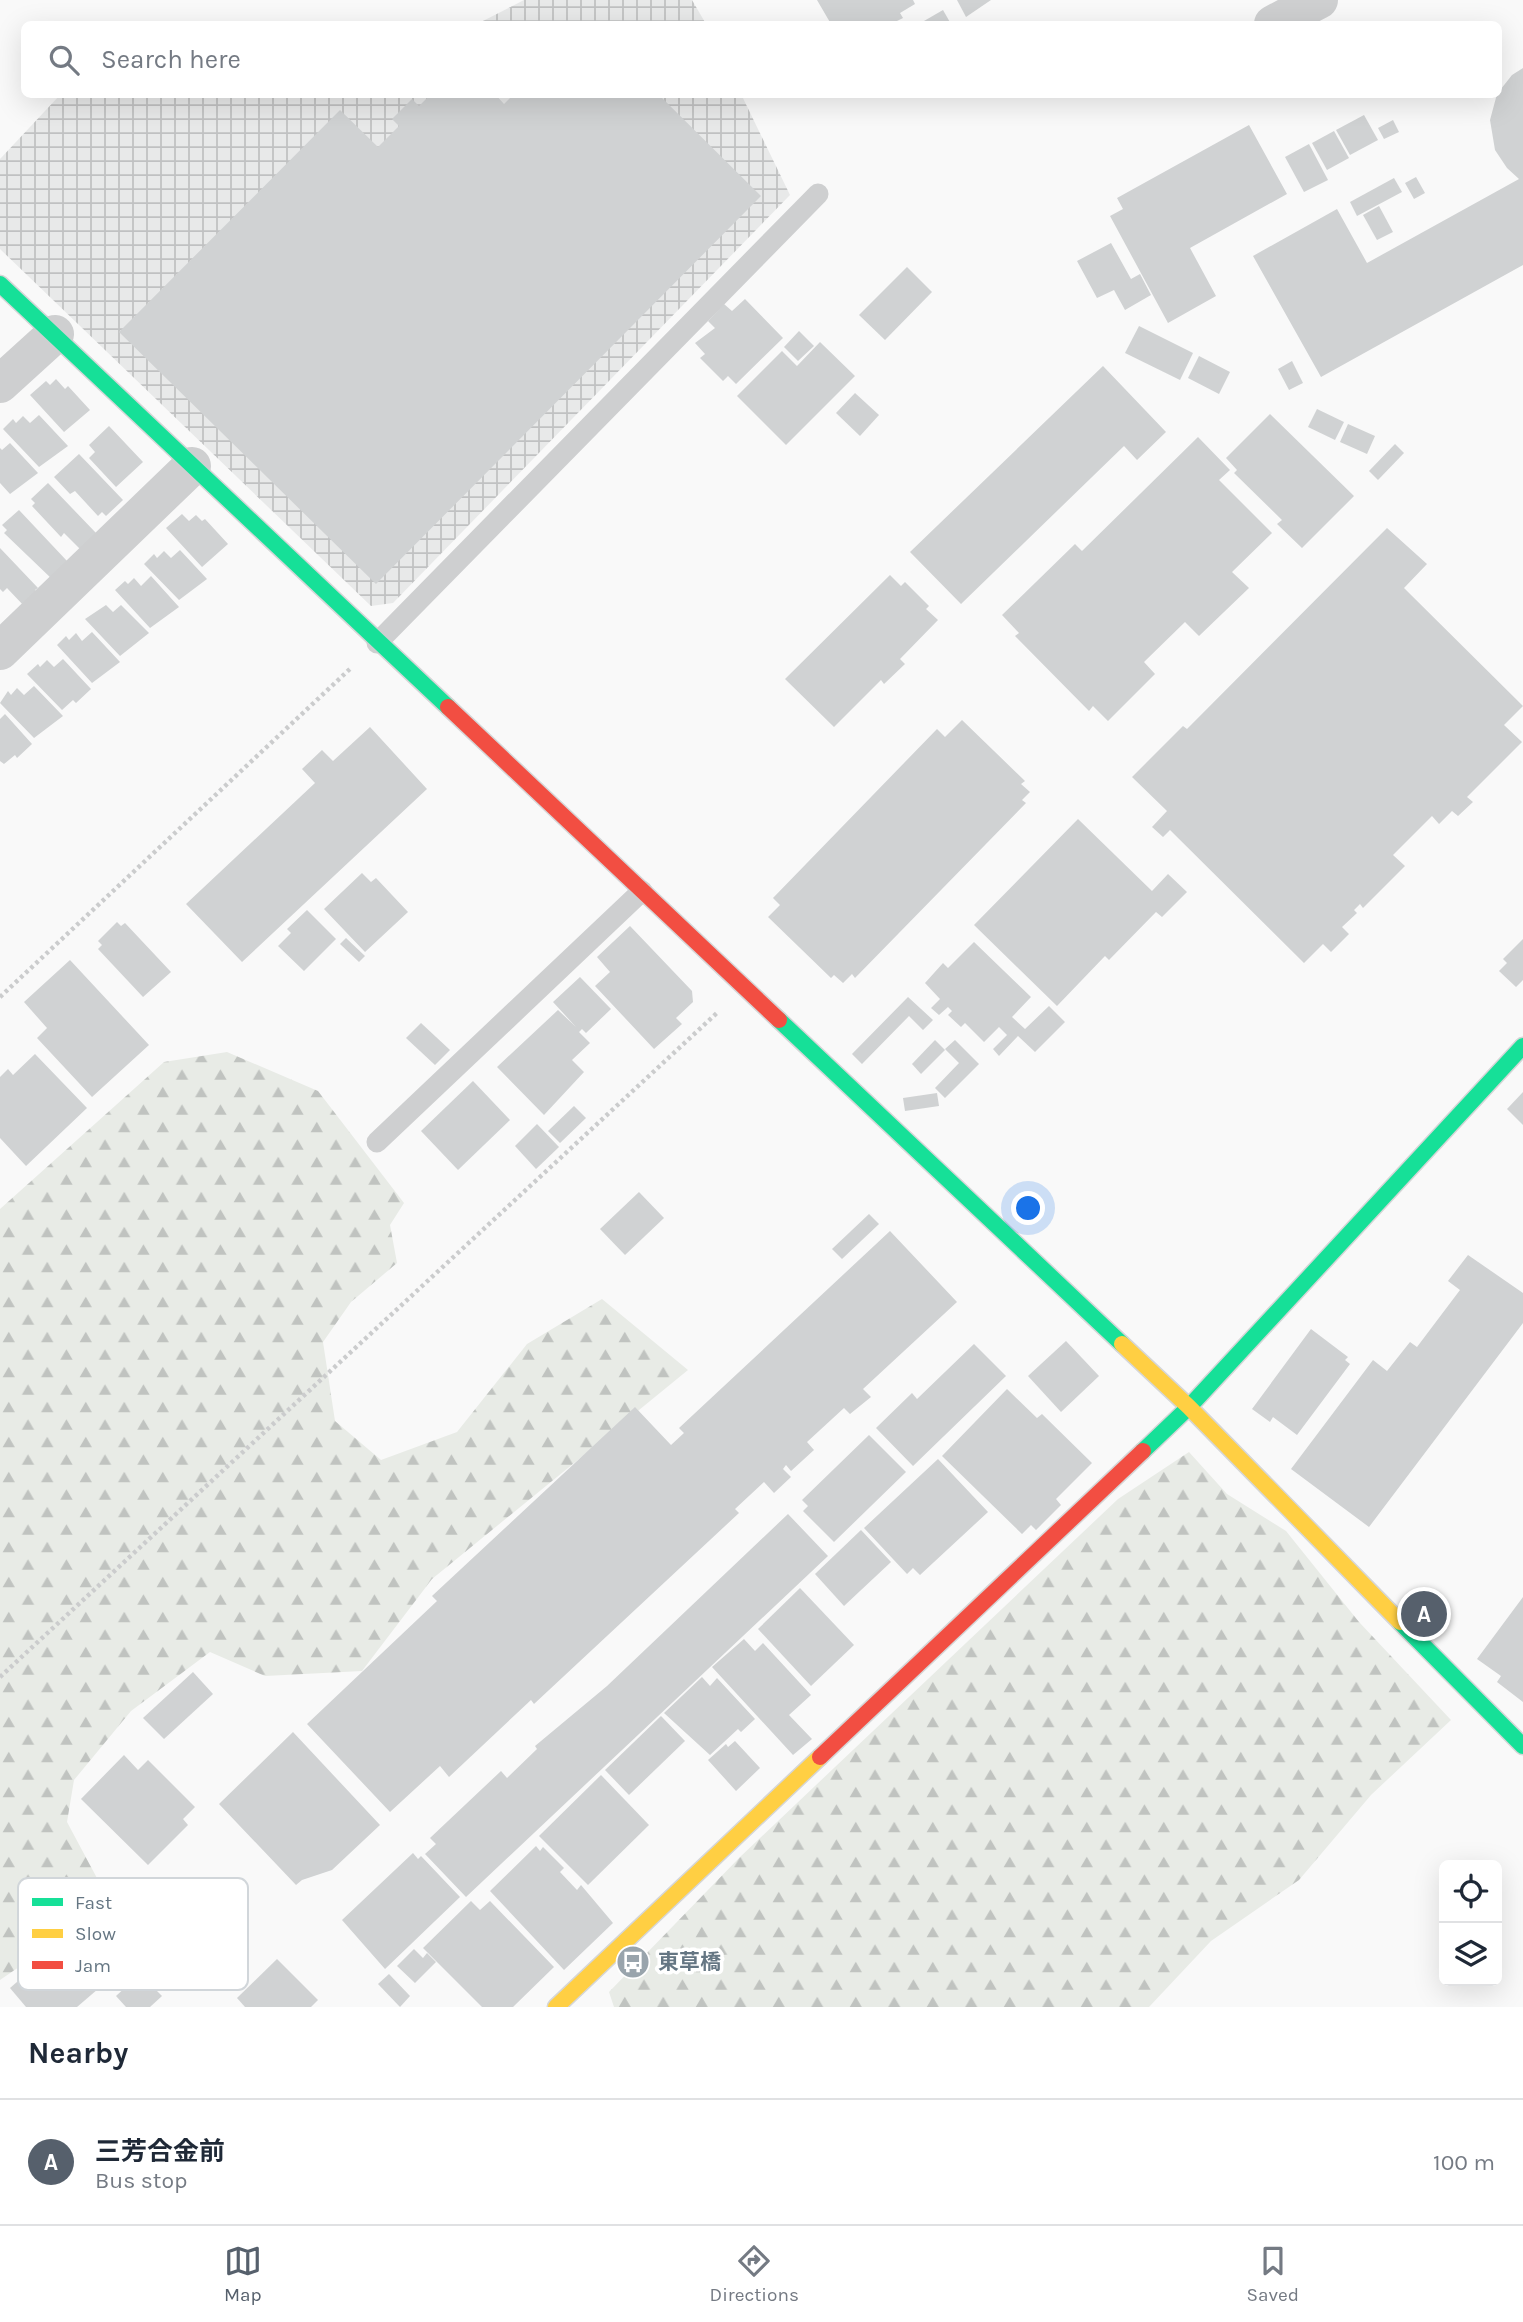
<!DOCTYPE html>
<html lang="en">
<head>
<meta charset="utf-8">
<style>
  body { margin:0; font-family:Karla,"Noto Sans JP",sans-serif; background:#f6f6f7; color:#1f2937 }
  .controls { position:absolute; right:21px; bottom:21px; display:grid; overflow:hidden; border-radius:10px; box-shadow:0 7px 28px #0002 }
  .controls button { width:63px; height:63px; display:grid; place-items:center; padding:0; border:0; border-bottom:2px solid #e0e1e3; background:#fff; color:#1f2937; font:35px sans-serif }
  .you { position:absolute; left:1029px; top:1209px; width:24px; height:24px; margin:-18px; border:5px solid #fff; border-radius:50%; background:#1a73e8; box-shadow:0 0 0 10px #1a73e833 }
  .badge { display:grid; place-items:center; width:46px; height:46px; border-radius:50%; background:#56606c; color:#fff; font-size:23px; font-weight:700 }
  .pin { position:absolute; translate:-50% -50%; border:4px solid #fff; box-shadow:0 2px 7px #0006 }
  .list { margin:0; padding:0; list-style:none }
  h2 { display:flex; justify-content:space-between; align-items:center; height:91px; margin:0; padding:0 28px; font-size:30px }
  h2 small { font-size:23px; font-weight:400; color:#747a83 }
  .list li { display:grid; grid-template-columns:46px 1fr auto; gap:21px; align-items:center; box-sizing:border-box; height:126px; padding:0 28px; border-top:2px solid #e0e1e3 }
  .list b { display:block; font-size:26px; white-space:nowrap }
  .list p { margin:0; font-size:23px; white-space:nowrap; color:#747a83 }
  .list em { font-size:23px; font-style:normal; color:#747a83 }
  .icon { flex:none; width:38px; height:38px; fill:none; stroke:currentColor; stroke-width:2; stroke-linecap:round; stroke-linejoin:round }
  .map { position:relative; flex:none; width:1523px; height:2007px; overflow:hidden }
  .search { position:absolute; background:#fff; box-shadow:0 7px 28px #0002; left:21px; right:21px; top:21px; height:77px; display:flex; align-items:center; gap:18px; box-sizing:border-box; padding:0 24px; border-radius:10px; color:#747a83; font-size:26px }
  .sheet { height:217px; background:#fff }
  nav { display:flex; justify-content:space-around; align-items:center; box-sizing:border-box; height:98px; border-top:2px solid #e0e1e3; background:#fff; font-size:19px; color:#747a83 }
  nav a { display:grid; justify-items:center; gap:4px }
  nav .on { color:#56606c }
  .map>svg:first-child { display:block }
  .industrial { fill:url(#industrial-grid) }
  .forest { fill:url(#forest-firs) }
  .building { fill:#d0d2d3 }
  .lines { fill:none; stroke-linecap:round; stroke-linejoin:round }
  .fast-casing { stroke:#d5d6d7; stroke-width:19 }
  .slow-casing { stroke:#d5d6d7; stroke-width:19 }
  .jam-casing { stroke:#d5d6d7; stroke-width:19 }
  .path { stroke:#cbcccd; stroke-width:4.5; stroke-dasharray:3.5 3.5; stroke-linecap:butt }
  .lane { stroke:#cecfd0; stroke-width:21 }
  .street { stroke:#cecfd0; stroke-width:38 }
  .fast { stroke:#16e098; stroke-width:16 }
  .slow { stroke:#ffcf43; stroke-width:16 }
  .jam { stroke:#f24e42; stroke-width:16 }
  .labels { text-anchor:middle; stroke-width:7; stroke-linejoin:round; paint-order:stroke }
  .poi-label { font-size:21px; font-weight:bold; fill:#657683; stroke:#fff; text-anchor:start }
  .key { fill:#fff; stroke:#d1d6da; stroke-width:2 }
  .key-label { font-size:19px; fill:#657683 }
</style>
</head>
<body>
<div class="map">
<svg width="1523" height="2007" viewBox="0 0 1523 2007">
  <defs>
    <pattern id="industrial-grid" width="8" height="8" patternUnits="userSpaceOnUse" patternTransform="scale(1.75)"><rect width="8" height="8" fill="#e8e9e9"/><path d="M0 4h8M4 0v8" fill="none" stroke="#c0c1c2"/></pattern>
    <pattern id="forest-firs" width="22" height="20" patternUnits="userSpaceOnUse" patternTransform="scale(1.75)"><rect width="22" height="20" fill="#e8ebe6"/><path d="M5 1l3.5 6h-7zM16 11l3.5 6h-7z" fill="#c0c3c0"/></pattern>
  </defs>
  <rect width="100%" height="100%" fill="#f9f9f9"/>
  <!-- industrial -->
  <g class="industrial">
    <path d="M 524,0 L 692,0 L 706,24 L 477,24 Z"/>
    <path d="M 741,94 L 790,195 L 393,603 L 371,606 L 0,249 L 0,159 L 60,95 Z"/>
  </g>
  <!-- forest -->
  <g class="forest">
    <path d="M 227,1052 L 318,1091 L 404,1203 L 390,1225 L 397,1263 L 351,1302 L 323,1342 L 335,1421 L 381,1460 L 457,1432 L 527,1344 L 602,1299 L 688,1370 L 432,1579 L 362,1671 L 265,1676 L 210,1652 L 131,1711 L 74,1780 L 67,1822 L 98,1880 L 70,1932 L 0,1980 L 0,1209 L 164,1062 Z"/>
    <path d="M 1189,1452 L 1227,1494 L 1286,1531 L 1359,1622 L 1451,1720 L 1371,1795 L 1299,1880 L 1211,1941 L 1149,2007 L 614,2007 L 609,1992 L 740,1857 L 1118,1499 Z"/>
  </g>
  <!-- building -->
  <g class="building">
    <path d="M 817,0 L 913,0 L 915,4 L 900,13 L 903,18 L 891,24 L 879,22 L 831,24 Z"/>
    <path d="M 957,0 L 991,0 L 966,17 Z"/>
    <path d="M 943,10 L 951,24 L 926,24 L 924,21 Z"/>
    <path d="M 1523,68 L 1523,265 L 1321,377 L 1253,256 L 1337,209 L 1367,263 L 1519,179 L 1507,168 L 1495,150 L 1490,120 L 1497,94 L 1512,75 Z"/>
    <path d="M 431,94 L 495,94 L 504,104 L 514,94 L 658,94 L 761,196 L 376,584 L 119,332 L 340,110 L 378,147 L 399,126 L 392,119 L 412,99 L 419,106 Z"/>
    <path d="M 1364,115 L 1378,140 L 1350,155 L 1336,130 Z"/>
    <path d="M 1393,120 L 1399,132 L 1384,139 L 1378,128 Z"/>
    <path d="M 1249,125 L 1287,194 L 1190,248 L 1216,296 L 1168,323 L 1110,216 L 1123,209 L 1117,198 Z"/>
    <path d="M 1334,131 L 1349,158 L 1327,170 L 1312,143 Z"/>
    <path d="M 1309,144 L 1328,180 L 1304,192 L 1285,157 Z"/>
    <path d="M 1416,177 L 1425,193 L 1414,199 L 1405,183 Z"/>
    <path d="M 1394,178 L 1402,192 L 1357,216 L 1350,202 Z"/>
    <path d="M 1379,206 L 1393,232 L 1377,240 L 1363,215 Z"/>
    <path d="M 1111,243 L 1131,279 L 1140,274 L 1151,295 L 1125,310 L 1114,290 L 1097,298 L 1077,261 Z"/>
    <path d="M 907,267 L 932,292 L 885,340 L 859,315 Z"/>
    <path d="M 745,299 L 783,338 L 736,384 L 728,376 L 723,381 L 700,358 L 705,354 L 695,343 L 715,328 L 708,321 L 724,304 L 732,311 Z"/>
    <path d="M 1139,326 L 1193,353 L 1180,380 L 1125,353 Z"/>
    <path d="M 799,331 L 814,346 L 798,361 L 784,347 Z"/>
    <path d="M 820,342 L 855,376 L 786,445 L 737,396 L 782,351 L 797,366 Z"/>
    <path d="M 1199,356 L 1230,372 L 1219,394 L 1188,378 Z"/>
    <path d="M 1292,361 L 1303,383 L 1289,390 L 1278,369 Z"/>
    <path d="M 1103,366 L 1166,432 L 1137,460 L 1124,446 L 961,604 L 910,552 Z"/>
    <path d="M 56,379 L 65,389 L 68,386 L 90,410 L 64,432 L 30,395 L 46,381 L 50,385 Z"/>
    <path d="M 855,393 L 879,415 L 860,436 L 836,413 Z"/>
    <path d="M 1317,409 L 1344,422 L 1335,440 L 1308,427 Z"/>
    <path d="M 1270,414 L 1354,496 L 1302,548 L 1277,524 L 1282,520 L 1234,473 L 1237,470 L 1226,458 Z"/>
    <path d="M 39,415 L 68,446 L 39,467 L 3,429 L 13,419 L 16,423 L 23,416 L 30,423 Z"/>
    <path d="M 1348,424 L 1375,436 L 1367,454 L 1340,442 Z"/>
    <path d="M 109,426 L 143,462 L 116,487 L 89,458 L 95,452 L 89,445 Z"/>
    <path d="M 1198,437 L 1230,470 L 1219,480 L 1272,533 L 1232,572 L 1249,588 L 1199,636 L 1185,622 L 1144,662 L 1155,674 L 1108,721 L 1093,706 L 1089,711 L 1015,636 L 1019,633 L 1002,615 L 1075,544 L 1082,551 Z"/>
    <path d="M 10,443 L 38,473 L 10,494 L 0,483 L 0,448 L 2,450 Z"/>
    <path d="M 1395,444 L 1404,453 L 1378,480 L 1369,471 Z"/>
    <path d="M 79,454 L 123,500 L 106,516 L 102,512 L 98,516 L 75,491 L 70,494 L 54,477 Z"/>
    <path d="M 48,483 L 96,533 L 83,552 L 64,533 L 61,537 L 32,506 L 35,503 L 31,499 Z"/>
    <path d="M 19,510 L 67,561 L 53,580 L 4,533 L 7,530 L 2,525 Z"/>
    <path d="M 182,514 L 189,521 L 196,515 L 202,521 L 205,519 L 228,544 L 202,567 L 166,528 Z"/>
    <path d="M 1387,528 L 1427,564 L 1404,588 L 1523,706 L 1504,725 L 1522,742 L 1467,797 L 1473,802 L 1458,816 L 1452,811 L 1439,824 L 1432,816 L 1393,855 L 1405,866 L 1363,908 L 1360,904 L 1354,910 L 1357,913 L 1342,927 L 1349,934 L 1331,952 L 1323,944 L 1304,963 L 1170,830 L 1163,837 L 1152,827 L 1167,811 L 1132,777 L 1183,726 L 1187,729 Z"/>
    <path d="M 0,548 L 38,588 L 35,590 L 38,594 L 25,607 L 7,588 L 3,592 L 0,589 Z"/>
    <path d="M 180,550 L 207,579 L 179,600 L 144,564 L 154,554 L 157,558 L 164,551 L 171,558 Z"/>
    <path d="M 890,575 L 901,586 L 905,582 L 929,606 L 926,609 L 938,620 L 900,659 L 905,664 L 884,684 L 881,680 L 834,727 L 785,679 Z"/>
    <path d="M 151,576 L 179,607 L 150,628 L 115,590 L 125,581 L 128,584 L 134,578 L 141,586 Z"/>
    <path d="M 106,605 L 113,612 L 121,605 L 149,633 L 120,656 L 85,619 Z"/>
    <path d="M 92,632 L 120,662 L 92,683 L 57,645 L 66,636 L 69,640 L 76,633 L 82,641 Z"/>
    <path d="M 63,659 L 91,689 L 76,703 L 73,700 L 62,710 L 27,674 L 38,664 L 40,667 L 47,660 L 54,667 Z"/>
    <path d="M 34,686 L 63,716 L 34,738 L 0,703 L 8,691 L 11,695 L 17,688 L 24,695 Z"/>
    <path d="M 5,714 L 32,744 L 17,758 L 15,755 L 4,764 L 0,761 L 0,719 Z"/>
    <path d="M 962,720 L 1025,781 L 1021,784 L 1030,792 L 1022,800 L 1026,803 L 855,978 L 852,974 L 843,983 L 834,975 L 831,978 L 768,917 L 780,905 L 773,898 L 937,729 L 945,737 Z"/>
    <path d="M 370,727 L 427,789 L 242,962 L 186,904 L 315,783 L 302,769 L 322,750 L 333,761 Z"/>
    <path d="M 1078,819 L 1152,891 L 1168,874 L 1187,892 L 1162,917 L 1156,912 L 1109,960 L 1105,956 L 1057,1006 L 974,925 Z"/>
    <path d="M 362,873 L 371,882 L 376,878 L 408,912 L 365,952 L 324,909 Z"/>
    <path d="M 307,910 L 336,939 L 304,971 L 278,946 L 291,933 L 287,929 Z"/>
    <path d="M 117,922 L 121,926 L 125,923 L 171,972 L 143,997 L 98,949 L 102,945 L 98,941 Z"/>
    <path d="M 630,926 L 692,991 L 693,1002 L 676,1018 L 682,1024 L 654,1049 L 595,986 L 610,972 L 597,957 Z"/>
    <path d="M 346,938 L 365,956 L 359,962 L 340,944 Z"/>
    <path d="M 1523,939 L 1523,980 L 1516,987 L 1499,971 L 1507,963 L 1503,959 Z"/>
    <path d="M 974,942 L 1031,997 L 1012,1017 L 1025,1029 L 1049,1006 L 1065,1022 L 1035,1052 L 1018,1036 L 999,1056 L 993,1049 L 1007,1035 L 999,1027 L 984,1042 L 965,1023 L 961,1027 L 948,1015 L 952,1011 L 948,1007 L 939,1015 L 931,1008 L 940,999 L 925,983 L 943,963 L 948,968 Z"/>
    <path d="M 70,960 L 149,1045 L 92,1097 L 37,1038 L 47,1028 L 24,1002 Z"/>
    <path d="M 580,977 L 611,1009 L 586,1033 L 582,1029 L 579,1032 L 590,1043 L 572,1060 L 584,1072 L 544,1115 L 497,1067 L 558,1010 L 576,1027 L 553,1002 Z"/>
    <path d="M 908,997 L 933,1020 L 923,1030 L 909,1016 L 862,1064 L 852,1054 Z"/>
    <path d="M 421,1023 L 450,1050 L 435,1065 L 406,1038 Z"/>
    <path d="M 935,1040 L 945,1050 L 921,1074 L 912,1064 Z"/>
    <path d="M 955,1040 L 979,1064 L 945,1098 L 935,1088 L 959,1063 L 945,1049 Z"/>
    <path d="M 35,1054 L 87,1108 L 26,1166 L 0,1138 L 0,1077 L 8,1069 L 13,1075 Z"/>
    <path d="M 473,1081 L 510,1120 L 458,1170 L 421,1131 Z"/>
    <path d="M 1523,1092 L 1523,1125 L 1507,1109 Z"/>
    <path d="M 937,1093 L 939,1106 L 905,1111 L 903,1098 Z"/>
    <path d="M 574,1106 L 586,1118 L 560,1143 L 548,1131 Z"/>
    <path d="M 537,1124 L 559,1147 L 536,1169 L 515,1146 Z"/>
    <path d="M 639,1192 L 664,1218 L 625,1255 L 600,1229 Z"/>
    <path d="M 869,1214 L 879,1224 L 842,1259 L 832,1249 Z"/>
    <path d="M 890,1231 L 957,1302 L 863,1389 L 871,1397 L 850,1414 L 844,1408 L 807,1442 L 814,1450 L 791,1471 L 786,1465 L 783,1469 L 791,1477 L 774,1493 L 764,1482 L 735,1509 L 739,1513 L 534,1704 L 531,1700 L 449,1777 L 440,1766 L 390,1812 L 307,1724 L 437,1601 L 432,1596 L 635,1407 L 671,1445 L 684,1433 L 679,1428 Z"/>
    <path d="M 1468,1255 L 1523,1293 L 1523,1323 L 1369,1527 L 1291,1469 L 1373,1360 L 1387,1371 L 1410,1342 L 1417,1347 L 1460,1290 L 1448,1281 Z"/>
    <path d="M 1311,1329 L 1348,1357 L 1345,1360 L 1350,1364 L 1297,1435 L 1273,1417 L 1270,1422 L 1252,1409 Z"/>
    <path d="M 1066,1341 L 1099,1376 L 1061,1412 L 1028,1376 Z"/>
    <path d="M 974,1344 L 1006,1376 L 913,1466 L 876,1428 L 912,1393 L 917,1399 Z"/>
    <path d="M 1007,1389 L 1037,1418 L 1042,1414 L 1092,1463 L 1056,1499 L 1061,1505 L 1036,1530 L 1031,1525 L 1022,1534 L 942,1456 Z"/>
    <path d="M 869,1435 L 906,1472 L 834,1542 L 803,1511 L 808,1506 L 802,1500 Z"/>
    <path d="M 938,1459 L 988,1512 L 920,1575 L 913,1568 L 907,1574 L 864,1528 Z"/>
    <path d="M 788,1514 L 828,1556 L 466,1897 L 425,1854 L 436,1844 L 430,1838 L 501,1771 L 507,1778 L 537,1749 L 535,1746 L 607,1686 Z"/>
    <path d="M 861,1530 L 891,1562 L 844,1606 L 815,1574 Z"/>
    <path d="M 800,1588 L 854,1645 L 811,1686 L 758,1629 Z"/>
    <path d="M 1523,1597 L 1523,1702 L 1497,1682 L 1501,1676 L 1477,1659 Z"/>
    <path d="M 744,1639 L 755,1651 L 763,1643 L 811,1695 L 789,1715 L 812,1739 L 793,1755 L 712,1667 Z"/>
    <path d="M 193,1672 L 213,1694 L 164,1739 L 143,1718 Z"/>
    <path d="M 702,1677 L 710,1686 L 717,1678 L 755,1719 L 741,1732 L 738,1729 L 710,1755 L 664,1713 Z"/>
    <path d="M 661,1716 L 685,1741 L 629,1795 L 605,1770 Z"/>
    <path d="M 293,1732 L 380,1825 L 332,1870 L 302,1880 L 296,1885 L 219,1804 Z"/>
    <path d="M 735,1741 L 760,1768 L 736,1791 L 708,1760 L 726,1744 L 728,1747 Z"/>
    <path d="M 124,1755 L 138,1770 L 148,1760 L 195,1807 L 183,1819 L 188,1825 L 148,1865 L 81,1799 Z"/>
    <path d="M 601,1775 L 649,1825 L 588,1885 L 539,1836 Z"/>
    <path d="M 536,1846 L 540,1851 L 543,1847 L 564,1868 L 560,1872 L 577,1890 L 581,1885 L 613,1923 L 564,1970 L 490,1891 Z"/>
    <path d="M 413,1853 L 418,1859 L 421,1856 L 460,1897 L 385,1969 L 342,1920 Z"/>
    <path d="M 471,1901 L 480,1910 L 490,1901 L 554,1967 L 513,2007 L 482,2007 L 423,1948 Z"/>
    <path d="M 74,1933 L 112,1977 L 77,2007 L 26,2007 L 10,1988 Z"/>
    <path d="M 414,1949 L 423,1958 L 427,1953 L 436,1962 L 415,1983 L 397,1966 Z"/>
    <path d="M 277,1959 L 318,2000 L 311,2007 L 245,2007 L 237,1998 Z"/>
    <path d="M 140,1974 L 162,1996 L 150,2007 L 126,2007 L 116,1996 Z"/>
    <path d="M 389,1974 L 410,1996 L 400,2007 L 378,1984 Z"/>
  </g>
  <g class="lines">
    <defs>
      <g id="fast">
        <path d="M 0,284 L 448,707"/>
        <path d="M 779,1020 L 1122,1344"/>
        <path d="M 1143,1451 L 1189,1407 L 1523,1046"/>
        <path d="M 1400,1622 L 1523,1746"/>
      </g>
      <g id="slow">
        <path d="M 1122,1344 L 1189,1407 L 1400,1622"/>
        <path d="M 556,2007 L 820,1757"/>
      </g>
      <g id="jam">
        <path d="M 448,707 L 779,1020"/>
        <path d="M 820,1757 L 1143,1451"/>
      </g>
    </defs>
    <!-- fast casing -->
    <use href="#fast" class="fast-casing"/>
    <!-- slow casing -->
    <use href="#slow" class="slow-casing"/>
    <!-- jam casing -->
    <use href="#jam" class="jam-casing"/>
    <!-- path -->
    <g class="path">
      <path d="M 0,997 L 352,667"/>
      <path d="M 0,1677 L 718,1012"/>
    </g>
    <!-- lane -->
    <g class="lane">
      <path d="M 377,643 L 818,194"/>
      <path d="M 377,1142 L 642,891"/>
    </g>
    <!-- street -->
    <g class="street">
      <path d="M 1273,24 L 1319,0"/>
      <path d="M 0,384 L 55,334"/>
      <path d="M 0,651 L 192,466"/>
    </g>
    <!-- fast -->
    <use href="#fast" class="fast"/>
    <!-- slow -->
    <use href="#slow" class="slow"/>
    <!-- jam -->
    <use href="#jam" class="jam"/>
  </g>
  <!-- icons -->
  <defs>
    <symbol id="bus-disc" viewBox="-11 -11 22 22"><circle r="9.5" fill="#99a4ac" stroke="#fff"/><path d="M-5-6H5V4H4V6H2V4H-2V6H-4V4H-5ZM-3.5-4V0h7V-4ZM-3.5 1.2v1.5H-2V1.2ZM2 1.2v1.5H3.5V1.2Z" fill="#fff"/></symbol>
  </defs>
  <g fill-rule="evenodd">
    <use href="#bus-disc" x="614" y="1943" width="38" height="38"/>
  </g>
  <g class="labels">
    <!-- poi labels -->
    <g class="poi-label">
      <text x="658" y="1969">東草橋</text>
    </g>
  </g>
  <!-- legend -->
  <rect x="18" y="1878" width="230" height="112" rx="10" class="key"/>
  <rect x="32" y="1898" width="31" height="8" fill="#16e098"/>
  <rect x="32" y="1929" width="31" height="9" fill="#ffcf43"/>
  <rect x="32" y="1961" width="31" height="8" fill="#f24e42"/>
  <g class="key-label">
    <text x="75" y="1909">Fast</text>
    <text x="75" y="1940">Slow</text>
    <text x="75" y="1972">Jam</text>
  </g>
</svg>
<div class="controls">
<button><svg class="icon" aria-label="locate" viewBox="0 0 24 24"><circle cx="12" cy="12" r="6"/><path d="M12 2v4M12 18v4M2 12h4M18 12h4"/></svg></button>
<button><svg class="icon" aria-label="layers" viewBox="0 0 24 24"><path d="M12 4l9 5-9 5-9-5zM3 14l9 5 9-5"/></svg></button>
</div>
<div class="you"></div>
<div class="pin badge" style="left:1424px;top:1614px">A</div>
<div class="search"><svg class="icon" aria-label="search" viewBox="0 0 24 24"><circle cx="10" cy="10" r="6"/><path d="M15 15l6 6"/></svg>Search here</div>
</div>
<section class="sheet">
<h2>Nearby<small></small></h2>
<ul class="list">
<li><span class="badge">A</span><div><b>三芳合金前</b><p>Bus stop</p></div><em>100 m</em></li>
</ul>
</section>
<nav>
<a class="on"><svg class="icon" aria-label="map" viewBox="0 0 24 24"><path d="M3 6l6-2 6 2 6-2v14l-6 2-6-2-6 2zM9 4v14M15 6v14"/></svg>Map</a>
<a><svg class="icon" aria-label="directions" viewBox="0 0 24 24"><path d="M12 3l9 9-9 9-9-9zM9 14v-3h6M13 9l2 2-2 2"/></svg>Directions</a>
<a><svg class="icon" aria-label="saved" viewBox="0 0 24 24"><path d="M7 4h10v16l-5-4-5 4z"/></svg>Saved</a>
</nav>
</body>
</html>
